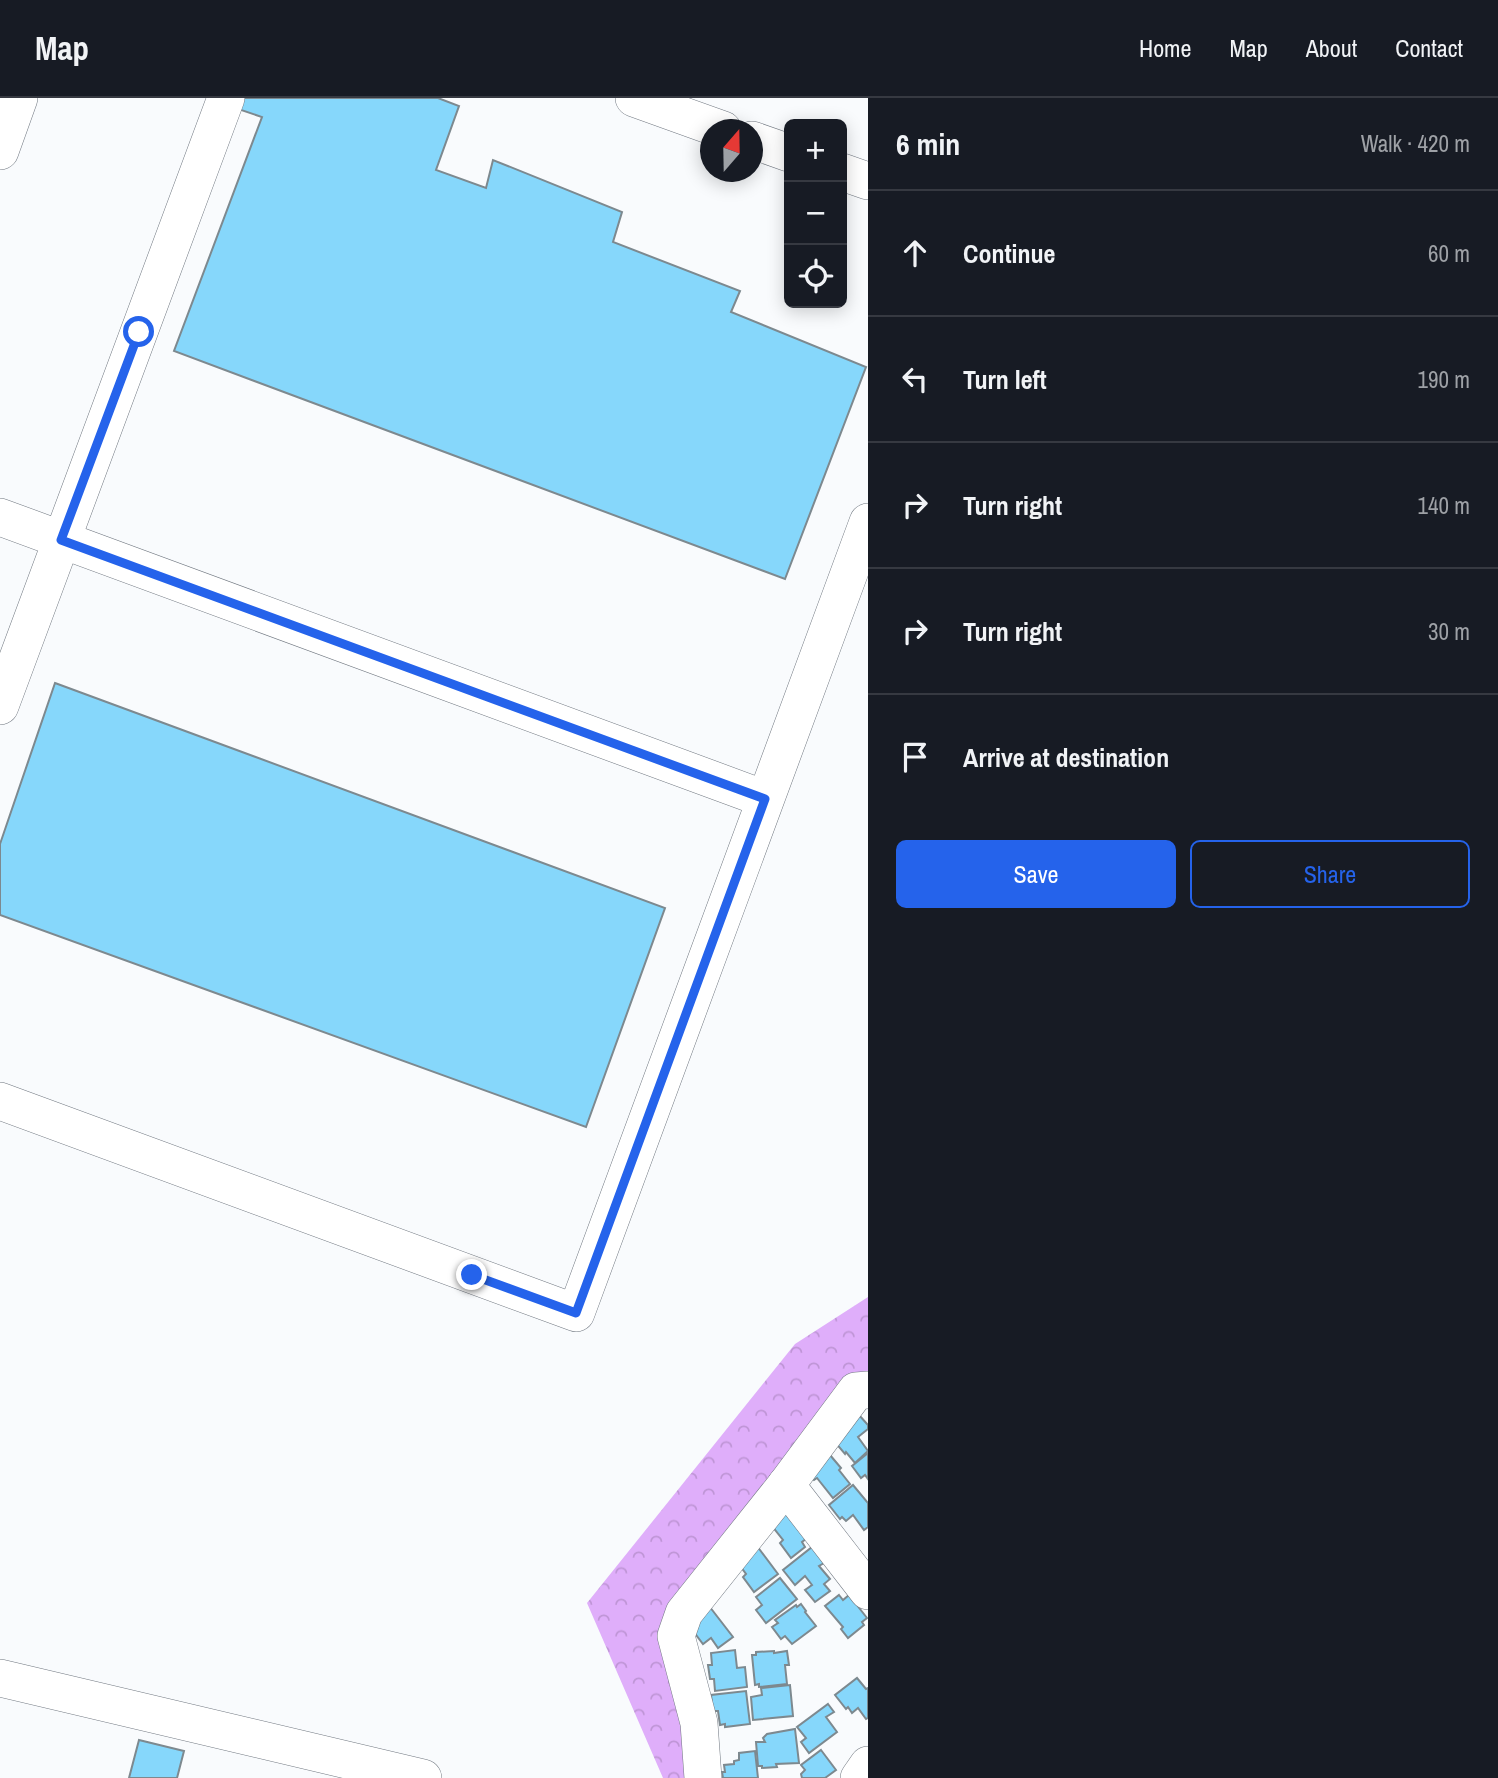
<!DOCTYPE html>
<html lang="en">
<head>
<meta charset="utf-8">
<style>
  body { margin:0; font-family:"Archivo Narrow",sans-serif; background:#242831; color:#f1f3f6 }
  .controls { position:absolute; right:21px; top:21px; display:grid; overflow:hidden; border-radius:10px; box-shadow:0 4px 18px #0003 }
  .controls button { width:63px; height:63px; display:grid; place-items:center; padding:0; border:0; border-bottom:2px solid #363941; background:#171b24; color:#f1f3f6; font:35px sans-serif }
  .compass { position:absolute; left:700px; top:21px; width:63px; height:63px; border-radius:50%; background:#171b24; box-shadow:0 4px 18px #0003; rotate:20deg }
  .stop { position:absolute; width:21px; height:21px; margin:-16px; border:5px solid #2563eb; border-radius:50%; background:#fff }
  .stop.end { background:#2563eb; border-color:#fff; box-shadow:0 2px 7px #0008 }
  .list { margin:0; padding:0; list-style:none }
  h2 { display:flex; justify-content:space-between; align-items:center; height:91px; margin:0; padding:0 28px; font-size:30px }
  h2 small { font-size:23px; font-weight:400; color:#9ea1a6 }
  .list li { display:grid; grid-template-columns:46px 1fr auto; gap:21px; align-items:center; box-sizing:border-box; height:126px; padding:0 28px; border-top:2px solid #363941 }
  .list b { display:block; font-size:26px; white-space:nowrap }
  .list em { font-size:23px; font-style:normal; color:#9ea1a6 }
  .actions { display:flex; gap:14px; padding:21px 28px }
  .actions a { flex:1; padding:16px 0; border:2px solid #2563eb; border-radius:10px; text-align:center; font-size:24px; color:#2563eb }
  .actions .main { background:#2563eb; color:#fff }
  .icon { flex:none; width:38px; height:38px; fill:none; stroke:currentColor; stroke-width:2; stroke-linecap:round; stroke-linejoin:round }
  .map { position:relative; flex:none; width:868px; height:1680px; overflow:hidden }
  header { display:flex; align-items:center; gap:42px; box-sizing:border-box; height:98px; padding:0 35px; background:#171b24; border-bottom:2px solid #363941 }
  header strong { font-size:33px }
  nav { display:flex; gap:38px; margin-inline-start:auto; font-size:24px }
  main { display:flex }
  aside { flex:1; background:#171b24 }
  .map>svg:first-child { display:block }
  .forest { fill:url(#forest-crowns) }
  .building { fill:#86d7fb; stroke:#7d898f; stroke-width:2 }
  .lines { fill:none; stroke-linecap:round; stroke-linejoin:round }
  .minor-casing { stroke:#727982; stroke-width:38 }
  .minor { stroke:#fff; stroke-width:37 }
  .route { stroke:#2563eb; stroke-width:9 }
</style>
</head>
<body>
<header>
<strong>Map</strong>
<nav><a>Home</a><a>Map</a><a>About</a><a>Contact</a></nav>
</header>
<main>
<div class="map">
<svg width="868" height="1680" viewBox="0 0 868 1680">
  <defs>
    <pattern id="forest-crowns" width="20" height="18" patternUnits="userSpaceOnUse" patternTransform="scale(1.75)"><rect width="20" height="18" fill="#dfaefa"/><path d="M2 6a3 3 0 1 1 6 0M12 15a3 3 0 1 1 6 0" fill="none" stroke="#bf95d6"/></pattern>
  </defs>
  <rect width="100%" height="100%" fill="#f9fbfd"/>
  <!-- forest -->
  <path class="forest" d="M 868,1199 L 868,1292 L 684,1515 L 703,1680 L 663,1680 L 587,1505 L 795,1246 Z"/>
  <!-- building -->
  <g class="building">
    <path d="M 242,0 L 438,0 L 459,8 L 436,72 L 486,90 L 493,62 L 622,114 L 613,144 L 740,193 L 731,214 L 866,269 L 785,481 L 174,253 L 262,19 L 238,11 Z"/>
    <path d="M 55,585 L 665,810 L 586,1029 L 0,817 L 0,746 Z"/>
    <path d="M 859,1317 L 868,1327 L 868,1331 L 858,1339 L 868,1353 L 855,1365 L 846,1354 L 845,1356 L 829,1337 Z"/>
    <path d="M 868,1355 L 868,1381 L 865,1377 L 861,1380 L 852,1368 Z"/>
    <path d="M 830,1357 L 841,1370 L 839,1372 L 850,1386 L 833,1400 L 817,1380 L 814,1382 L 807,1374 Z"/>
    <path d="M 853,1387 L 868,1405 L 868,1429 L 864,1432 L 853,1417 L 846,1423 L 842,1419 L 840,1421 L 829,1407 Z"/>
    <path d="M 783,1412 L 807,1440 L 802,1444 L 805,1449 L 791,1460 L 780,1445 L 783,1442 L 768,1423 Z"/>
    <path d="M 754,1444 L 778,1476 L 754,1494 L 743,1479 L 746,1476 L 738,1465 Z"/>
    <path d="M 812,1449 L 824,1465 L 819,1468 L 830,1481 L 824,1486 L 830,1493 L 815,1504 L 805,1492 L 812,1487 L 805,1478 L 795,1487 L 783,1472 Z"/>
    <path d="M 780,1480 L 797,1501 L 766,1525 L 756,1512 L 762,1507 L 756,1499 Z"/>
    <path d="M 839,1497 L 843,1502 L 849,1497 L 867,1520 L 862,1524 L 864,1527 L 848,1540 L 841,1531 L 843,1529 L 825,1508 Z"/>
    <path d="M 706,1504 L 733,1539 L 718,1550 L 711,1540 L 703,1546 L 690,1529 Z"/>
    <path d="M 801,1506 L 806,1513 L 805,1514 L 816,1528 L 792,1546 L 785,1538 L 781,1541 L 772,1529 L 778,1525 L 775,1522 L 796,1507 L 797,1509 Z"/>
    <path d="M 735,1552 L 737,1570 L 745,1569 L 747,1589 L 715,1593 L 714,1581 L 710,1581 L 708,1567 L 712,1567 L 711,1555 Z"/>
    <path d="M 774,1553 L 774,1555 L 787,1553 L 789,1567 L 785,1567 L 787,1586 L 759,1589 L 759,1586 L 755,1587 L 752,1557 L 756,1557 L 756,1554 Z"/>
    <path d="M 857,1580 L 866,1591 L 868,1590 L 868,1620 L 866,1621 L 858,1610 L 852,1615 L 848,1609 L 846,1611 L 835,1597 Z"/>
    <path d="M 790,1587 L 793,1618 L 753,1622 L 751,1599 L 762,1597 L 761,1590 Z"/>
    <path d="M 746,1593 L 750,1626 L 725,1629 L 725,1626 L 720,1627 L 718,1613 L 713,1613 L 711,1597 Z"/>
    <path d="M 828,1606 L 834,1614 L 826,1619 L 837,1634 L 809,1655 L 801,1644 L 806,1640 L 797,1629 Z"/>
    <path d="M 795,1631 L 799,1665 L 776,1666 L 777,1669 L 762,1670 L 762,1668 L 758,1668 L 756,1644 L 765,1644 L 763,1640 L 767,1636 Z"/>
    <path d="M 139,1642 L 184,1653 L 177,1680 L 129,1680 Z"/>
    <path d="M 821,1652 L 836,1672 L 825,1680 L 802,1680 L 801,1676 L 805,1672 L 801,1667 Z"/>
    <path d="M 755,1653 L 758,1680 L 723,1680 L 722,1674 L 725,1674 L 724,1667 L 734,1666 L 734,1663 L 739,1662 L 739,1655 Z"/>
  </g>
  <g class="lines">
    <defs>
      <g id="minor">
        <path d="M 634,0 L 723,32"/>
        <path d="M 752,42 L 789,55"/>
        <path d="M 0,53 L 19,0"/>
        <path d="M 842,74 L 868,83"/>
        <path d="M 0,419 L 765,701"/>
        <path d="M 0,608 L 226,0"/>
        <path d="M 0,1003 L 576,1215 L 868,424"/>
        <path d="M 786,1387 L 868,1493"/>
        <path d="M 0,1580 L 423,1680"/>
        <path d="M 703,1680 L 699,1625 L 676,1538 L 684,1515 L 786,1387 L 856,1293 L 868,1292"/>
        <path d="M 859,1680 L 868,1667"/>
      </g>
    </defs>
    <!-- minor casing -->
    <use href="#minor" class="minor-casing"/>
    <!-- minor -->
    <use href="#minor" class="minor"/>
  </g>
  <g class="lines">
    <!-- route -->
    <path class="route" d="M 139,234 L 61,442 L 765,701 L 576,1215 L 472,1177"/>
  </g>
</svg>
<div class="controls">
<button>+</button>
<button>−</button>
<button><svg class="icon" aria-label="locate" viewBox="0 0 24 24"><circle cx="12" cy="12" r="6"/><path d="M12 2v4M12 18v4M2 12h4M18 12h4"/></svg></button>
</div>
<svg class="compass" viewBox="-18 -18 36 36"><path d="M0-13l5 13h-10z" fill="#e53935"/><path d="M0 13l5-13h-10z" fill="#9ea1a6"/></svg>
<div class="stop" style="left:139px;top:234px"></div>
<div class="stop end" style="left:472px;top:1177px"></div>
</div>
<aside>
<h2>6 min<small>Walk · 420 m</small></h2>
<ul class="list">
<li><svg class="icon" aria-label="ahead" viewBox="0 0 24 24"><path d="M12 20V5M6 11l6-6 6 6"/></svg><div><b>Continue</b></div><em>60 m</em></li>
<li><svg class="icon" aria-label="left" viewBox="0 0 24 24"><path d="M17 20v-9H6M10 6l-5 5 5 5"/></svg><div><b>Turn left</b></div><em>190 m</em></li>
<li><svg class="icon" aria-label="right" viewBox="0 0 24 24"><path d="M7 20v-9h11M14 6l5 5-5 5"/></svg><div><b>Turn right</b></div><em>140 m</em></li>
<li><svg class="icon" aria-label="right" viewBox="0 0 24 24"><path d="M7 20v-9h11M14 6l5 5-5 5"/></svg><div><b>Turn right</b></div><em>30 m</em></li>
<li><svg class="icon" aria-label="arrive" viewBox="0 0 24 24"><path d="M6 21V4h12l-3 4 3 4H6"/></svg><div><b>Arrive at destination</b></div></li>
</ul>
<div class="actions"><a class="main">Save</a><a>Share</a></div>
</aside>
</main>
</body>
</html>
